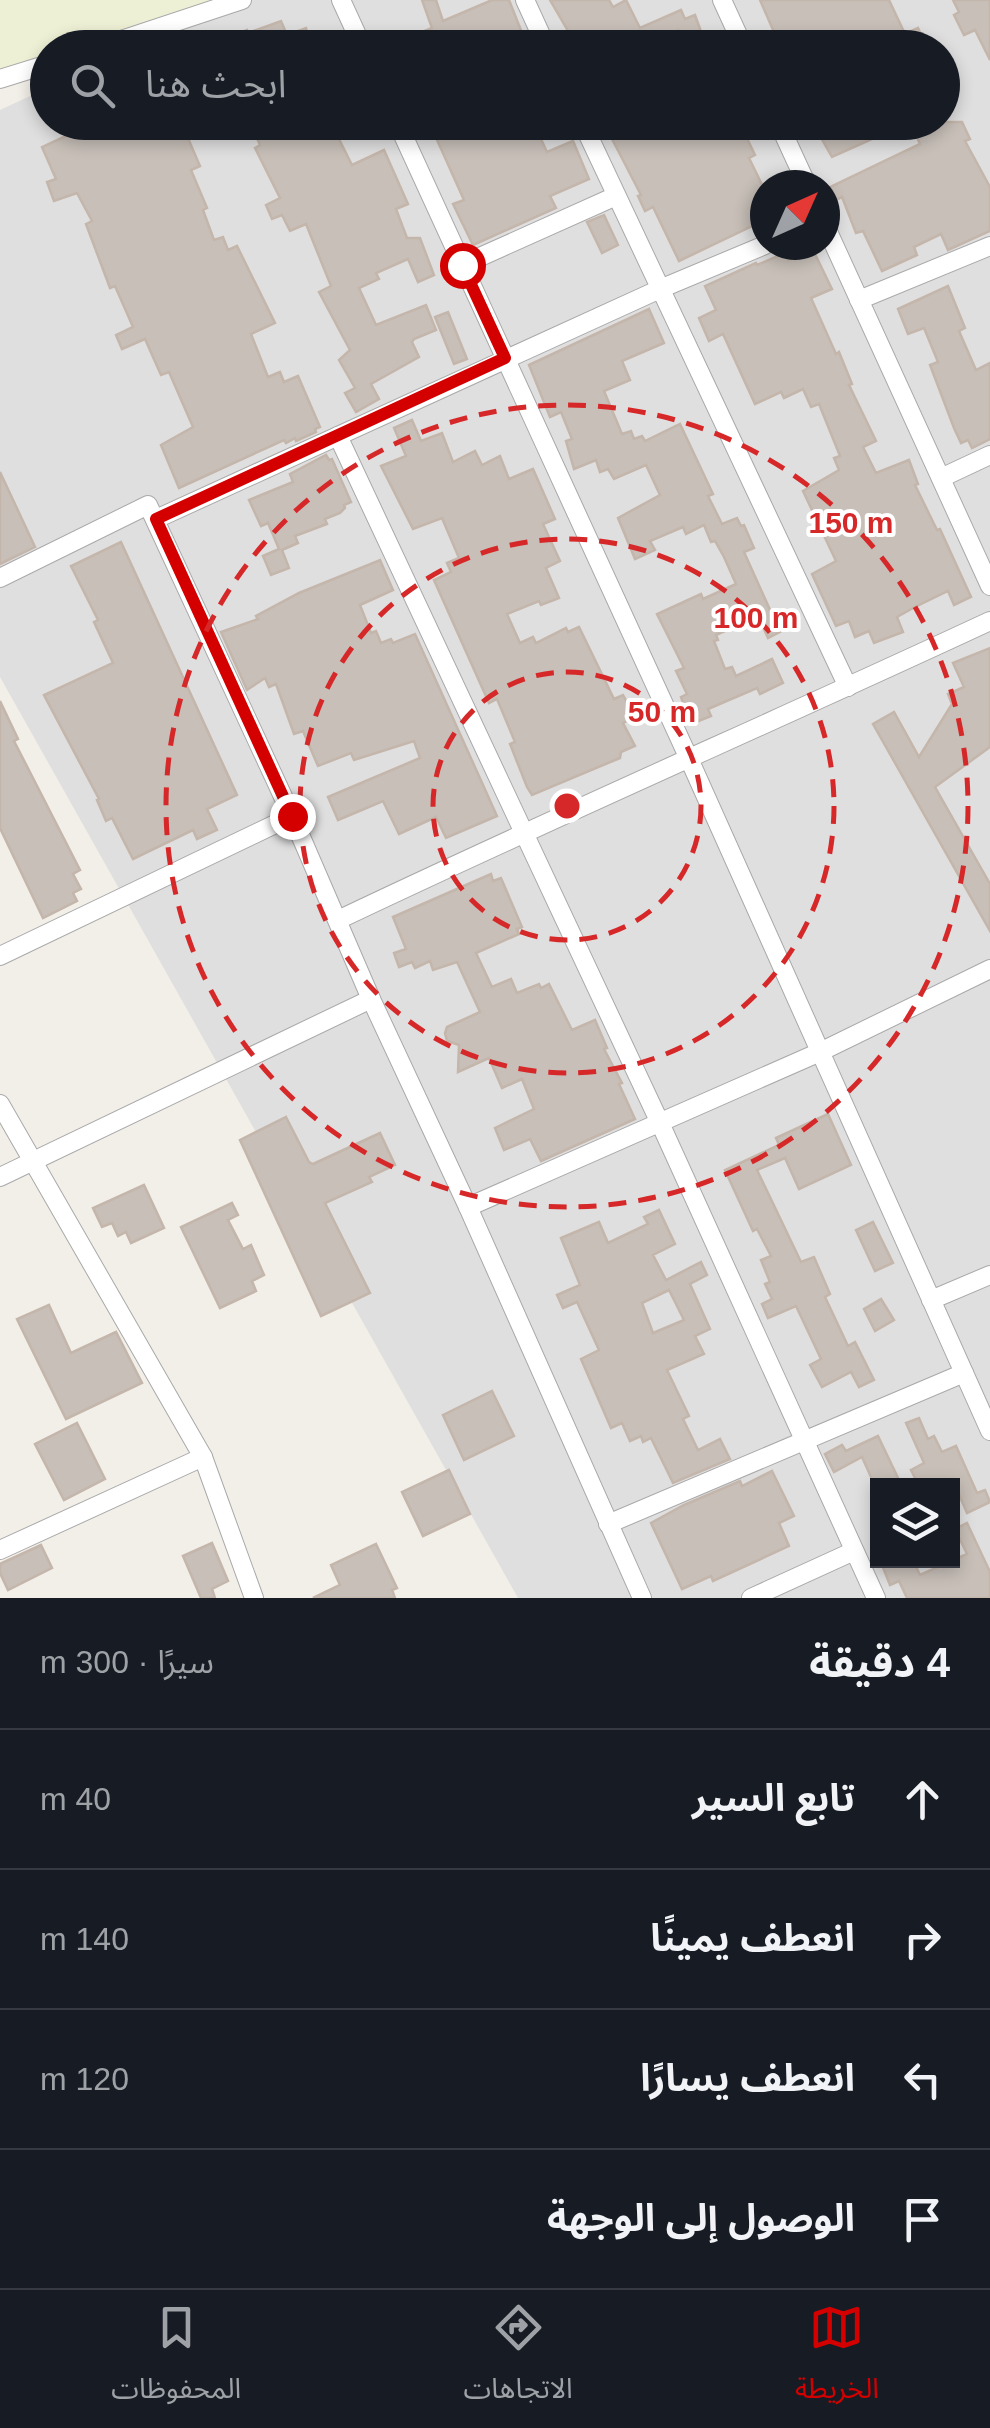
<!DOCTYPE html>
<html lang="ar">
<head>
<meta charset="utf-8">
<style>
  body { margin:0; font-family:Helvetica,"Noto Sans Arabic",sans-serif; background:#242831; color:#f1f3f6; direction:rtl }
  .controls { position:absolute; right:30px; bottom:30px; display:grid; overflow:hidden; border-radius:0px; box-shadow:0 5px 15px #0003 }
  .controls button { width:90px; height:90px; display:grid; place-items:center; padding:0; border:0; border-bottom:2px solid #363941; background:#171b24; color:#f1f3f6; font:50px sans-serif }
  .compass { position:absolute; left:750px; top:170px; width:90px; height:90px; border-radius:50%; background:#171b24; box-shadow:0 5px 15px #0003; rotate:45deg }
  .stop { position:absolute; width:30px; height:30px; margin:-22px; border:8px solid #d40000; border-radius:50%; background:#fff }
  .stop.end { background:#d40000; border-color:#fff; box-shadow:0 2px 10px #0008 }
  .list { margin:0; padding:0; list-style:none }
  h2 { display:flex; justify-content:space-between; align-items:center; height:130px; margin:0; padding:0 40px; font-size:42px }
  h2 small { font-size:32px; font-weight:400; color:#9ea1a6 }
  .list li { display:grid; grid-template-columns:65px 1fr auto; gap:30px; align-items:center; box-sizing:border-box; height:140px; padding:0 40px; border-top:2px solid #363941 }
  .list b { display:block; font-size:38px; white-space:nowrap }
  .list em { font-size:32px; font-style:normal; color:#9ea1a6 }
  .icon { flex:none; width:55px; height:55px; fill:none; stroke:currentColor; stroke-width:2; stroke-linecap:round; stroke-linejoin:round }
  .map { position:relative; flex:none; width:990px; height:1598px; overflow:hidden; direction:ltr }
  .search { position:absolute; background:#171b24; box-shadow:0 5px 15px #0003; left:30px; right:30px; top:30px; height:110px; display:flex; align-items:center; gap:25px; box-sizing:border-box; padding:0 35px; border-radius:55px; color:#9ea1a6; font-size:38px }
  .sheet { height:690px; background:#171b24 }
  nav { display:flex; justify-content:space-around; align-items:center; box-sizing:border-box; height:140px; border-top:2px solid #363941; background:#171b24; font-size:28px; color:#9ea1a6 }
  nav a { display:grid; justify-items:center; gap:5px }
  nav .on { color:#d40000 }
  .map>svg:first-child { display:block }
  .residential { fill:#e0dfdf; fill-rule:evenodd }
  .farmland { fill:#eef0d5 }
  .building { fill:#c7bfb8; stroke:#c4b6ab; stroke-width:2.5; fill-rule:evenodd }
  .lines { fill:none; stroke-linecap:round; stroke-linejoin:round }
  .minor-casing { stroke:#a9a9a9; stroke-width:20 }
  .minor { stroke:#fff; stroke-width:18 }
  .route { stroke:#d40000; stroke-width:12 }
  .ring { fill:none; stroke:#d62828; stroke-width:5; stroke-dasharray:18 12 }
  .centre { fill:#d62828; stroke:#fff; stroke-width:5 }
  .ring-label { font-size:30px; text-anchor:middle; font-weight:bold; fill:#d62828; stroke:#fff; stroke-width:8; stroke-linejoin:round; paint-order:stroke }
</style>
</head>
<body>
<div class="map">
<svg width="990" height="1598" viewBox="0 0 990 1598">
  <rect width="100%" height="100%" fill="#f2efe9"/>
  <!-- residential -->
  <path class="residential" d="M 244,0 L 990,0 L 990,1598 L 518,1598 L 0,677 L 0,110 L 47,88 L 48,122 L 942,122 L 942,48 L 138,47 ZM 765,185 L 825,185 L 825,245 L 765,245 ZM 878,1486 L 952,1486 L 952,1560 L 878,1560 Z"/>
  <!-- farmland -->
  <path class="farmland" d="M 0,0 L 239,0 L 102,47 L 48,48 L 47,66 L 0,83 Z"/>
  <!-- building -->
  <g class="building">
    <path d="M 422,0 L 436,0 L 443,21 L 492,0 L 509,0 L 528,48 L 415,48 L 410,37 L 432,28 Z"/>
    <path d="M 550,0 L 609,0 L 613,7 L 626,0 L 640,28 L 681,10 L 685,19 L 695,15 L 707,48 L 687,48 L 678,30 L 644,48 L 595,48 L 590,36 L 575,43 Z"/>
    <path d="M 760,0 L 889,0 L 905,34 L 918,28 L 927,48 L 872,48 L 870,43 L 860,48 L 781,48 Z"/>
    <path d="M 953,0 L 990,0 L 990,60 L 975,30 L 964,35 L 954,15 L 959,12 Z"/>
    <path d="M 281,21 L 287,35 L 306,28 L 313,48 L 207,48 L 247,30 L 248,33 Z"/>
    <path d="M 64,122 L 181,122 L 200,166 L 191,170 L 207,208 L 203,210 L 214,240 L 223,237 L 228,250 L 237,246 L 275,323 L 251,334 L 268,377 L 280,372 L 284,382 L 298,376 L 320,427 L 315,429 L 316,432 L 296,441 L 295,438 L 286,443 L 284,440 L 179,488 L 161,445 L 193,427 L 169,372 L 161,375 L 145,339 L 122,349 L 116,335 L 133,327 L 115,286 L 110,288 L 86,224 L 92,221 L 77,193 L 54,201 L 47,182 L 56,179 L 42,147 L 68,135 Z"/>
    <path d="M 250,122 L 371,122 L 338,137 L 352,165 L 384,150 L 408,204 L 396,209 L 407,238 L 420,238 L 434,275 L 418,282 L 408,259 L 376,273 L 379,279 L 359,288 L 376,325 L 426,305 L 436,330 L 414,339 L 412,342 L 419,357 L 371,384 L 379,399 L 356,412 L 345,393 L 355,388 L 339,360 L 350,350 L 319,292 L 331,286 L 306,224 L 290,231 L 282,215 L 272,219 L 266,205 L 280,198 L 255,148 L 260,145 Z"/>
    <path d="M 429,122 L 533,122 L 547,152 L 573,141 L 589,179 L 550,196 L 556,208 L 473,245 L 453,204 L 464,200 Z"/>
    <path d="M 614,122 L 739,122 L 755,155 L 749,158 L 765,191 L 765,220 L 679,261 L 653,207 L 645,211 L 638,196 L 641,195 L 610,135 L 618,131 Z"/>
    <path d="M 812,122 L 910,122 L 832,157 Z"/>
    <path d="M 910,122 L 962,122 L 970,139 L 965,141 L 990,187 L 990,231 L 948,250 L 941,234 L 914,247 L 917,255 L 882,271 L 863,231 L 856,233 L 842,197 L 836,200 L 830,187 L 920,144 Z"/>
    <path d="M 604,215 L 618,245 L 602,253 L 587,222 Z"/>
    <path d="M 813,250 L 832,289 L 811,298 L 836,354 L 839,352 L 852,384 L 849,385 L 876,441 L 863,447 L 876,473 L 909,460 L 918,484 L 915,485 L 937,530 L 940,529 L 971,597 L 954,605 L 948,591 L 915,607 L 897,617 L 903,632 L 874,643 L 869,631 L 855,637 L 849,621 L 836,626 L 812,574 L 836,561 L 803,491 L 839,470 L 834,458 L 840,456 L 819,404 L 811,407 L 803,389 L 784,398 L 781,392 L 755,404 L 723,334 L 709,341 L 699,318 L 716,310 L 705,286 L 756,263 L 757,265 L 785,253 L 788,260 Z"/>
    <path d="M 948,286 L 965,328 L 959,331 L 976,370 L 990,363 L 990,439 L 972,448 L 968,440 L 961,443 L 954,428 L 930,365 L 938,362 L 924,328 L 908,334 L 898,309 Z"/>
    <path d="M 649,309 L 664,343 L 622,361 L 630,380 L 604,391 L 622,434 L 631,431 L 634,439 L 642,436 L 645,441 L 680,424 L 713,494 L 708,496 L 722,524 L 737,518 L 741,526 L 744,525 L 754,548 L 744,552 L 780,632 L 768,638 L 758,616 L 716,635 L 718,640 L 714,641 L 725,669 L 732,667 L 736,676 L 772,659 L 783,683 L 760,694 L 757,688 L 708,709 L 711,716 L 691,724 L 681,697 L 687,694 L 676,671 L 684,668 L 657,614 L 701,594 L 703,599 L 736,584 L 724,557 L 715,541 L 711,542 L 704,525 L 686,534 L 683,527 L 650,541 L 655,550 L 635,559 L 618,518 L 660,495 L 646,465 L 614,479 L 608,469 L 600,472 L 596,460 L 574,469 L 566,441 L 572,439 L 561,412 L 550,417 L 529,365 Z"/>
    <path d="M 448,312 L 467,359 L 454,364 L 435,317 Z"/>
    <path d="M 412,420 L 421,441 L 442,433 L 453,462 L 475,451 L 482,465 L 500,456 L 509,479 L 533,469 L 555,519 L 543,524 L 560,561 L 546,568 L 559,598 L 541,605 L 539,601 L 507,614 L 520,643 L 533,637 L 536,643 L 566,628 L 568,632 L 579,627 L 614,699 L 623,695 L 635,717 L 623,723 L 635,746 L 621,752 L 620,758 L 532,795 L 527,787 L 510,744 L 515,742 L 497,699 L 489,703 L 434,580 L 451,572 L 447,563 L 459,558 L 442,518 L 413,529 L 381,466 L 406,456 L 394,428 Z"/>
    <path d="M 326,455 L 329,460 L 332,459 L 351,502 L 344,505 L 345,508 L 340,513 L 325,519 L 327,524 L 295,536 L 298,543 L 282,550 L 289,568 L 271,575 L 263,556 L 279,549 L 268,523 L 261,526 L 249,500 L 293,482 L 290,474 Z"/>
    <path d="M 0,472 L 35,547 L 0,564 Z"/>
    <path d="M 121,542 L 237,795 L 207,809 L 217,830 L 197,839 L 193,830 L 133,859 L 112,818 L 106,821 L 97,800 L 99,799 L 44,695 L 113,663 L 94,622 L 98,620 L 71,566 Z"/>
    <path d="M 380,560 L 393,590 L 360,605 L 371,633 L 376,631 L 381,643 L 391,639 L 393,643 L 415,634 L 497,816 L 446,838 L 436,817 L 399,834 L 383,801 L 338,820 L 328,797 L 420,758 L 414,741 L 354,760 L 351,753 L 318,766 L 303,731 L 294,734 L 276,684 L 269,687 L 265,678 L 247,690 L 221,632 L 258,619 L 256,616 L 299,593 Z"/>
    <path d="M 990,648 L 990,747 L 935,787 L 990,884 L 990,931 L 873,724 L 894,712 L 919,757 L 952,704 L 948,694 L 964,687 L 953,663 Z"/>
    <path d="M 0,701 L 18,739 L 14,741 L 80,870 L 73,874 L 81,889 L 73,893 L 77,901 L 43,918 L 0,828 Z"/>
    <path d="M 491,874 L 493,881 L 501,878 L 522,927 L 517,929 L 519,934 L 476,953 L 492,987 L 511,979 L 517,993 L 539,984 L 541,988 L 549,984 L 572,1030 L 595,1020 L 607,1048 L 604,1049 L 622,1083 L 619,1084 L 635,1119 L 541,1161 L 530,1139 L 504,1150 L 495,1128 L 534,1109 L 522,1079 L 502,1088 L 489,1058 L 458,1072 L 459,1045 L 447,1041 L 445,1033 L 447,1027 L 480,1012 L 457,962 L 433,970 L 430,961 L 415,968 L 412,962 L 399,967 L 394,953 L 406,949 L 393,917 Z"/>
    <path d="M 828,1114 L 851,1165 L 799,1189 L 785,1158 L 757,1170 L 801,1262 L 814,1257 L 830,1294 L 825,1297 L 848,1346 L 855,1342 L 874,1380 L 859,1387 L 851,1372 L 822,1387 L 810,1365 L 821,1359 L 796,1306 L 768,1318 L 762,1304 L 772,1299 L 765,1284 L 770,1282 L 761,1260 L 771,1256 L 757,1229 L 753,1231 L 725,1170 L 779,1145 L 776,1138 Z"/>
    <path d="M 286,1117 L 309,1162 L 313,1164 L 380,1133 L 395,1165 L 369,1177 L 372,1182 L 325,1203 L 370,1293 L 321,1316 L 240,1140 Z"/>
    <path d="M 144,1185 L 164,1228 L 131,1243 L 126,1232 L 118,1236 L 112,1223 L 102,1227 L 93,1208 Z"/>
    <path d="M 232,1203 L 238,1215 L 228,1220 L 243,1249 L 251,1245 L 264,1275 L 252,1281 L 256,1291 L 220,1308 L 181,1227 Z"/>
    <path d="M 659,1210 L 675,1244 L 653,1255 L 666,1280 L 701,1262 L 707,1275 L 690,1284 L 710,1329 L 695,1336 L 704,1354 L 667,1370 L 689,1416 L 683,1419 L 698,1450 L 720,1439 L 730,1459 L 673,1483 L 651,1438 L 643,1442 L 641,1436 L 630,1441 L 622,1423 L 611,1428 L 581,1359 L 599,1350 L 577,1302 L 563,1308 L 557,1295 L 580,1285 L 561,1238 L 599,1222 L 608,1243 L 648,1224 L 644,1217 ZM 669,1290 L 684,1320 L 653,1333 L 642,1303 Z"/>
    <path d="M 873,1222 L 893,1263 L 875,1271 L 856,1230 Z"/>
    <path d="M 881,1299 L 894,1320 L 875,1331 L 864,1309 Z"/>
    <path d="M 49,1305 L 71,1353 L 116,1332 L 142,1383 L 66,1419 L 17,1319 Z"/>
    <path d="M 492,1391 L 514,1436 L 464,1460 L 443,1415 Z"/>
    <path d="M 919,1418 L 928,1439 L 934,1436 L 942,1452 L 956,1446 L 977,1493 L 985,1490 L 990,1502 L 967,1513 L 957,1490 L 952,1492 L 952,1486 L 919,1486 L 911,1470 L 924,1463 L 906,1423 Z"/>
    <path d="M 77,1423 L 105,1479 L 64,1500 L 35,1444 Z"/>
    <path d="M 878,1436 L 899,1480 L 888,1486 L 875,1486 L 862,1457 L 834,1472 L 825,1454 L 842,1445 L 846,1451 Z"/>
    <path d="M 449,1470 L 470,1514 L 423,1536 L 402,1492 Z"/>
    <path d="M 772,1471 L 794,1516 L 779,1523 L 789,1546 L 713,1581 L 711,1576 L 682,1589 L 651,1523 L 684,1505 L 740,1481 L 742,1486 Z"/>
    <path d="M 967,1523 L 990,1572 L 990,1598 L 907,1598 L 899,1581 L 890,1585 L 880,1560 L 913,1560 L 920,1575 L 967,1554 L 955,1529 Z"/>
    <path d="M 212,1543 L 228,1581 L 212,1589 L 215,1598 L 201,1598 L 183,1556 Z"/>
    <path d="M 376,1544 L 397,1588 L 392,1590 L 395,1598 L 313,1598 L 340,1585 L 331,1565 Z"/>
    <path d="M 41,1545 L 52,1568 L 8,1590 L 0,1573 L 0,1564 Z"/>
  </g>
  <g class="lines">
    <defs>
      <g id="minor">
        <path d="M 341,0 L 363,48"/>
        <path d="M 525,0 L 547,48"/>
        <path d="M 722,0 L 744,48"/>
        <path d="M 97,48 L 242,0"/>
        <path d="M 0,79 L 48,64"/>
        <path d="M 397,122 L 690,761 L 990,1431"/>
        <path d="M 582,122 L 848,687"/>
        <path d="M 778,122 L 807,185"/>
        <path d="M 825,225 L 990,586"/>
        <path d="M 462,265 L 616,196"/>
        <path d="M 859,300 L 990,246"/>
        <path d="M 338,436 L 660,1123 L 876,1598"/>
        <path d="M 941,478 L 990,455"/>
        <path d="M 156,519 L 660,289 L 765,245"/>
        <path d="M 0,578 L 148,505 L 292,816 L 371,999 L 468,1207 L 642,1598"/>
        <path d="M 338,920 C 554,817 773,722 990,621"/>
        <path d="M 0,956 L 292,816"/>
        <path d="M 0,1104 L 203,1457 L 254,1598"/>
        <path d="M 0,1177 L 371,999"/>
        <path d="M 468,1207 L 820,1052 L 990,969"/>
        <path d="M 931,1300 L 990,1275"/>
        <path d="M 608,1524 L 964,1373"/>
        <path d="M 0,1550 L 203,1457"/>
        <path d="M 751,1598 L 854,1551"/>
      </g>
    </defs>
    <!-- minor casing -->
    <use href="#minor" class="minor-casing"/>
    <!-- minor -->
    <use href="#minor" class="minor"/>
  </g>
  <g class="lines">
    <!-- route -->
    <path class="route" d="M 292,816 L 156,519 L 505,358 L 462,265"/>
  </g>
  <!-- distance rings -->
  <g class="ring">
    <circle cx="567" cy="806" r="134"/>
    <circle cx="567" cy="806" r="267"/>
    <circle cx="567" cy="806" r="401"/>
  </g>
  <circle cx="567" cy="806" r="15" class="centre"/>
  <g class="ring-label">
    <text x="851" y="533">150 m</text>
    <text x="756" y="628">100 m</text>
    <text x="662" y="722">50 m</text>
  </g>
</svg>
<div class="controls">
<button><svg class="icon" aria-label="layers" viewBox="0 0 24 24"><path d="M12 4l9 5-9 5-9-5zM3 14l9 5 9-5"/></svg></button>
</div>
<svg class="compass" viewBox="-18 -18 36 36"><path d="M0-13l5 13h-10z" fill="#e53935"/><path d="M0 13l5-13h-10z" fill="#9ea1a6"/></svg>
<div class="stop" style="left:462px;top:265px"></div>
<div class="stop end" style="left:292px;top:816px"></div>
<div class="search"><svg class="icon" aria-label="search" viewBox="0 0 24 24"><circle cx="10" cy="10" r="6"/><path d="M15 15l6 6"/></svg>ابحث هنا</div>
</div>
<section class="sheet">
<h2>4 دقيقة<small>سيرًا · 300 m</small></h2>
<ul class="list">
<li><svg class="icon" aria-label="ahead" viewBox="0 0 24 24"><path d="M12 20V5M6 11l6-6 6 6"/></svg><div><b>تابع السير</b></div><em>40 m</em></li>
<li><svg class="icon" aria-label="right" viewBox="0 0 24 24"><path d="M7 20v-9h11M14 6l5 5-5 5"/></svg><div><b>انعطف يمينًا</b></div><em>140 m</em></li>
<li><svg class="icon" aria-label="left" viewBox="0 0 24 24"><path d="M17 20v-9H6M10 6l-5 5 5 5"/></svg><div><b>انعطف يسارًا</b></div><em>120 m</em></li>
<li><svg class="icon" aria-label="arrive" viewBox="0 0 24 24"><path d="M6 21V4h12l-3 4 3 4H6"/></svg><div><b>الوصول إلى الوجهة</b></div></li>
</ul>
</section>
<nav>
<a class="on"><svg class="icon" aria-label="map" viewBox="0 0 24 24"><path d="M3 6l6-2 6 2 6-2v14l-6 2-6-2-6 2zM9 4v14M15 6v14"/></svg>الخريطة</a>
<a><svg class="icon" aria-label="directions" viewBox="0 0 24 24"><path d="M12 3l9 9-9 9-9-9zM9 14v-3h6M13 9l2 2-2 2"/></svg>الاتجاهات</a>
<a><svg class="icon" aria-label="saved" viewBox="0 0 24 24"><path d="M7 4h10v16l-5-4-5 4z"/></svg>المحفوظات</a>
</nav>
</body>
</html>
